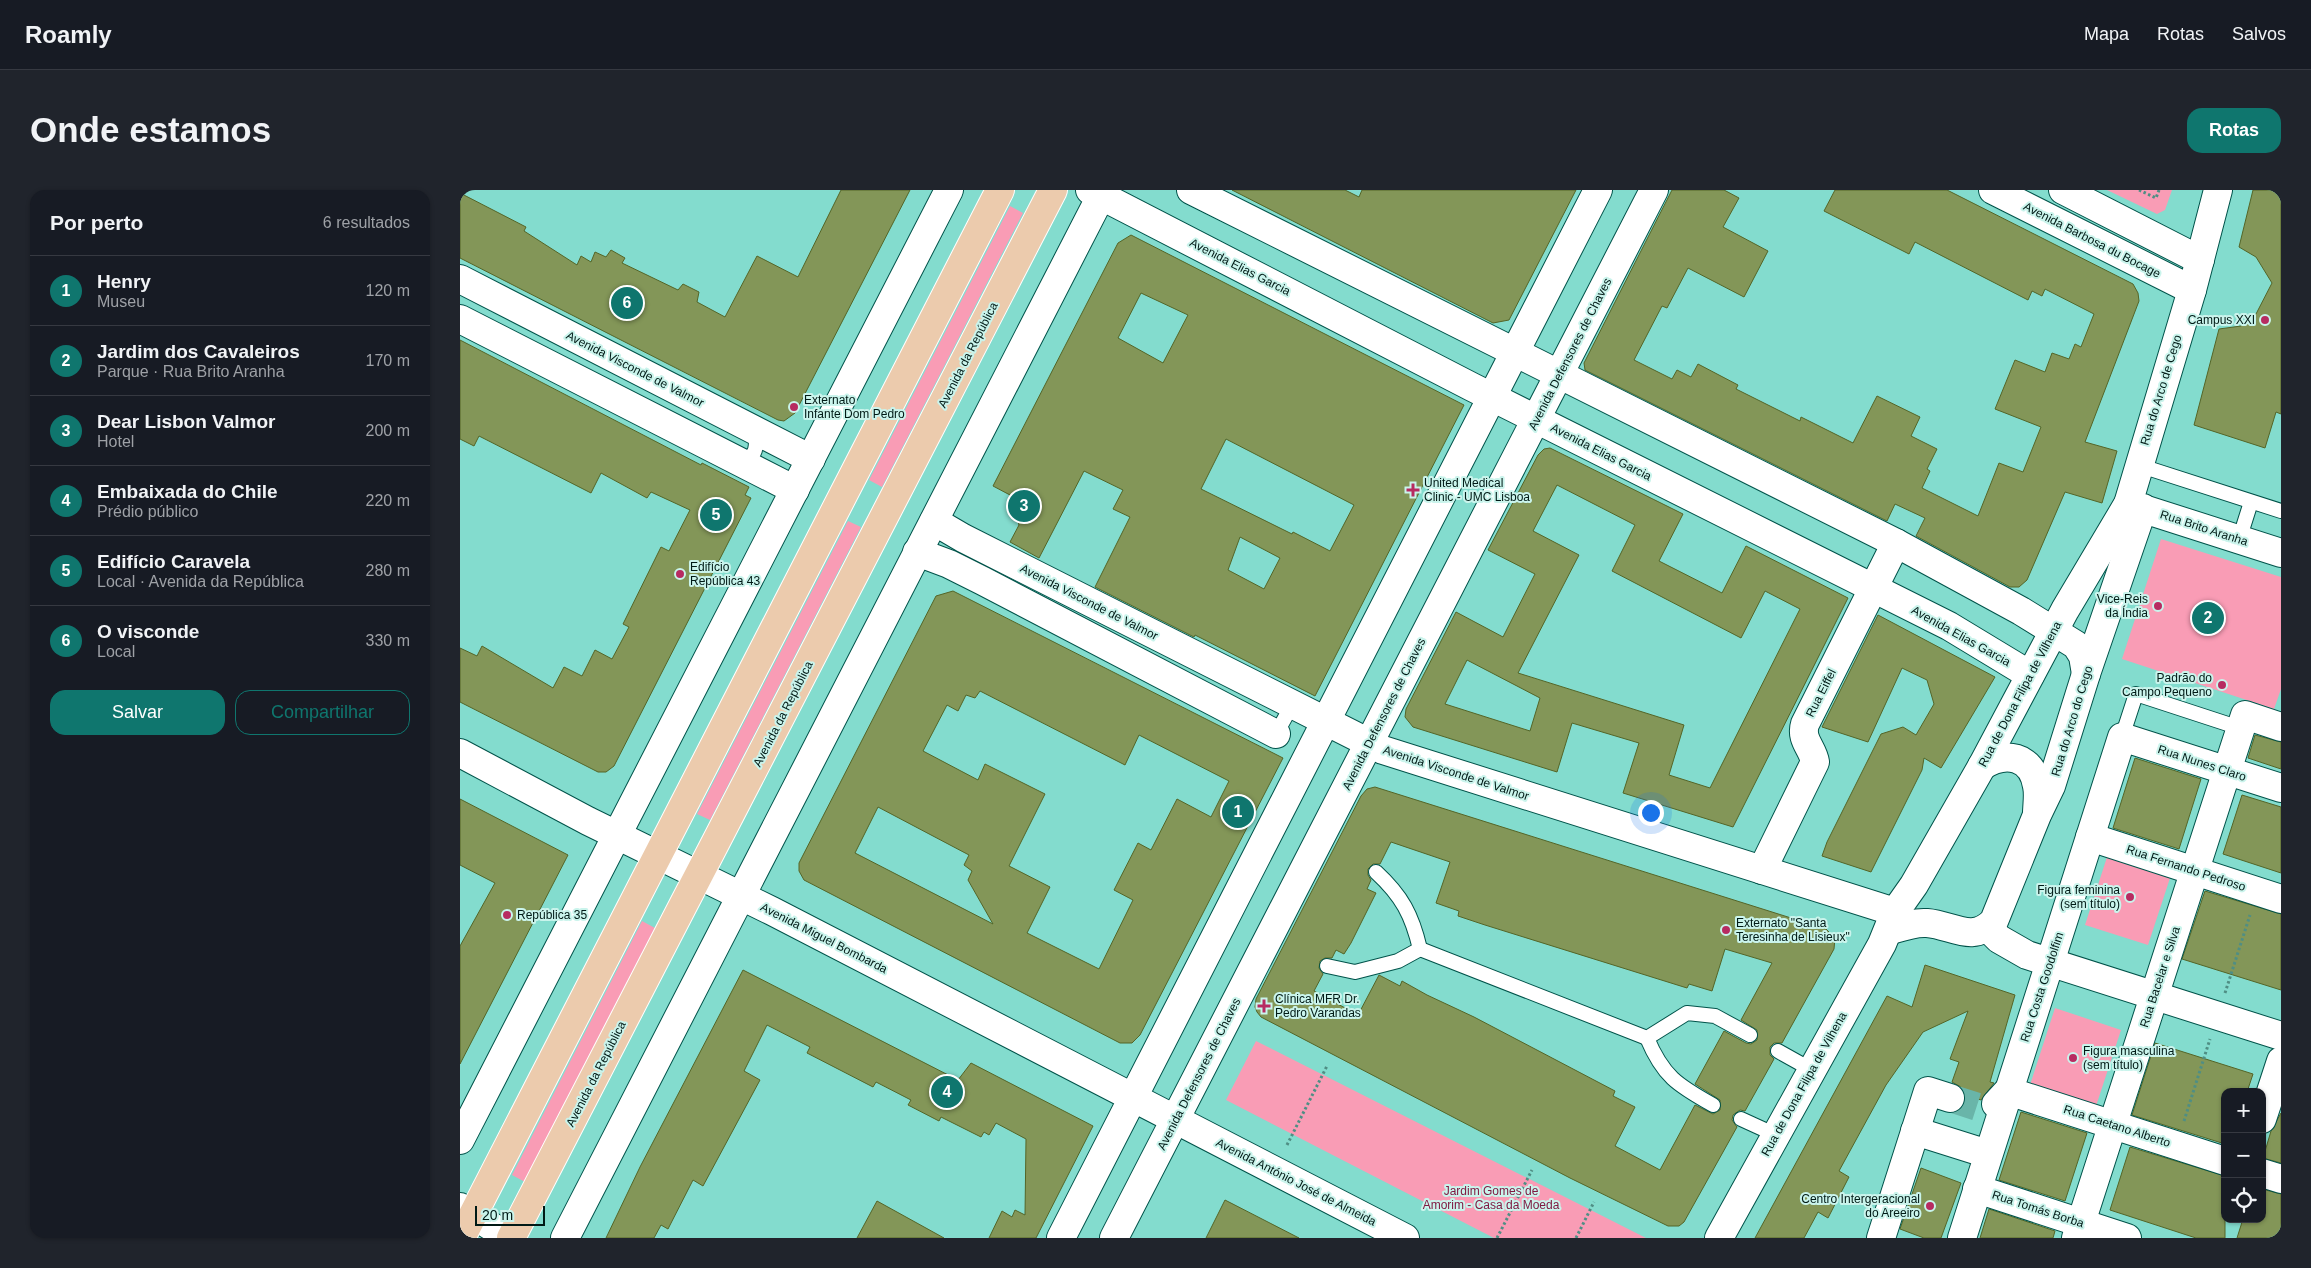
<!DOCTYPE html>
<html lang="pt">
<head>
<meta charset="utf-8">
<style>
  body { margin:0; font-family:Arial,sans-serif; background:#20242c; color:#f1f3f6 }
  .controls { position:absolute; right:15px; bottom:15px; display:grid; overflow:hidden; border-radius:10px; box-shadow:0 1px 4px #0004 }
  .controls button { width:45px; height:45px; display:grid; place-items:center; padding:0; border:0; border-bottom:1px solid #363941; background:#171b24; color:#f1f3f6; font:25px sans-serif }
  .scale { position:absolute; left:15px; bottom:12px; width:70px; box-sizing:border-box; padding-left:5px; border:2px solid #001a16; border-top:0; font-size:14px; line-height:18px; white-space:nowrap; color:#001a16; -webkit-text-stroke:4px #caf4ec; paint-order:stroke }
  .you { position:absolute; left:1190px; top:622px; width:18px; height:18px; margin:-12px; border:4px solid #fff; border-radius:50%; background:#1a73e8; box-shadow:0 0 0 8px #1a73e833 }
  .badge { display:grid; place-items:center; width:32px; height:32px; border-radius:50%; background:#0f766e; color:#fff; font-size:16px; font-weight:700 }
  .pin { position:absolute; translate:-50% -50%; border:2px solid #fff; box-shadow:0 1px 5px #0006 }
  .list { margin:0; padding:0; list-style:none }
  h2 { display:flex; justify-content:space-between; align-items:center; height:65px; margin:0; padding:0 20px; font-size:21px }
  h2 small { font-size:16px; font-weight:400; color:#9ea1a6 }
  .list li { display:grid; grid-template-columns:32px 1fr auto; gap:15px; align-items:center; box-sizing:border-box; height:70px; padding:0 20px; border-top:1px solid #363941 }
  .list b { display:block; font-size:19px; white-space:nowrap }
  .list p { margin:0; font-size:16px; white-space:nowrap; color:#9ea1a6 }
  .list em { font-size:16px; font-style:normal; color:#9ea1a6 }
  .actions { display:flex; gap:10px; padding:15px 20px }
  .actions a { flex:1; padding:11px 0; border:1px solid #0f766e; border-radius:15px; text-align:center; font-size:18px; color:#0f766e }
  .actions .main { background:#0f766e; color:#fff }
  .icon { flex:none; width:28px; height:28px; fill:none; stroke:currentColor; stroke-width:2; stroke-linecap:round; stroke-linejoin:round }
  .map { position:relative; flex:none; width:1821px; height:1048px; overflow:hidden; border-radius:15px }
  header { display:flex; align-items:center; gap:30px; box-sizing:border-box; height:70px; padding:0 25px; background:#171b24; border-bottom:1px solid #363941 }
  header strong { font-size:24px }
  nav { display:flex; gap:28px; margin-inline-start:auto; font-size:18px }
  .intro { display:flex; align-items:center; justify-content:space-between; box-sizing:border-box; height:120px; padding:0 30px }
  h1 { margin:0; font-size:35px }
  .button { padding:12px 22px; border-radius:15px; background:#0f766e; color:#fff; font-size:18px; font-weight:700 }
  main { display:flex; gap:30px; padding:0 30px }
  aside { flex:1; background:#171b24; border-radius:15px; box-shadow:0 1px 4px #0004 }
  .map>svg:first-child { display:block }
  .green { fill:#f99cb5 }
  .building { fill:#839658; stroke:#546527; fill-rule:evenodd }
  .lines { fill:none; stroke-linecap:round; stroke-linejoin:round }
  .minor-tunnel { stroke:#69b5a9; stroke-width:28; stroke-dasharray:28 14; stroke-linecap:butt }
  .service-casing { stroke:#00534a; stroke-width:16 }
  .minor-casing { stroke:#00534a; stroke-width:30 }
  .tertiary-casing { stroke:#00534a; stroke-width:30 }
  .primary-casing { stroke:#fff; stroke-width:30 }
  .path { stroke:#4f8e84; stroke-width:3; stroke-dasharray:2.5 2.5; stroke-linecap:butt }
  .service { stroke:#fff; stroke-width:14 }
  .minor { stroke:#fff; stroke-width:28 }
  .tertiary { stroke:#fff; stroke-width:28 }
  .primary { stroke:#eccbad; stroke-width:28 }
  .poi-dot { fill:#b72b61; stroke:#caf4ec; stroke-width:2 }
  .labels { text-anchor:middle; stroke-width:4; stroke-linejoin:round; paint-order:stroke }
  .street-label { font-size:12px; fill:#001a16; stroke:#caf4ec }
  .poi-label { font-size:12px; fill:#001a16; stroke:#caf4ec; text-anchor:start }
  .park-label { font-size:12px; fill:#801a42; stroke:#caf4ec }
</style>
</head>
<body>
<header>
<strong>Roamly</strong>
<nav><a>Mapa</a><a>Rotas</a><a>Salvos</a></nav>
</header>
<div class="intro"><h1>Onde estamos</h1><a class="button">Rotas</a></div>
<main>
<aside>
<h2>Por perto<small>6 resultados</small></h2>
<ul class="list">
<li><span class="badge">1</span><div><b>Henry</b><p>Museu</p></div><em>120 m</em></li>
<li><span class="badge">2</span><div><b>Jardim dos Cavaleiros</b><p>Parque · Rua Brito Aranha</p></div><em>170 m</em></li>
<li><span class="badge">3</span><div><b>Dear Lisbon Valmor</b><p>Hotel</p></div><em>200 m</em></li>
<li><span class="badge">4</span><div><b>Embaixada do Chile</b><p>Prédio público</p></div><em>220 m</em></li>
<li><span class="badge">5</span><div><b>Edifício Caravela</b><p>Local · Avenida da República</p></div><em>280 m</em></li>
<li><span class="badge">6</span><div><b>O visconde</b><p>Local</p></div><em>330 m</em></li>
</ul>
<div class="actions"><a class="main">Salvar</a><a>Compartilhar</a></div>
</aside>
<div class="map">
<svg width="1821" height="1048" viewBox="0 0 1821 1048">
  <rect width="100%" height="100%" fill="#83dcce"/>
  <!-- green -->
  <g class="green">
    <path d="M 1647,0 L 1712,0 L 1705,20 L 1697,24 Z"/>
    <path d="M 550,16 L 563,23 L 422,297 L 409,290 Z"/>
    <path d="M 388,331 L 401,337 L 250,630 L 237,624 Z"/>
    <path d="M 1701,349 L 1821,387 L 1821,499 L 1814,519 L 1662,469 Z"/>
    <path d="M 1648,664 L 1711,685 L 1688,755 L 1625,735 Z"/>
    <path d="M 182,731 L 195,738 L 65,992 L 52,985 Z"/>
    <path d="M 1595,818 L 1661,840 L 1636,916 L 1570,895 Z"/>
    <path d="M 796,851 L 1186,1048 L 1034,1048 L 766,910 Z"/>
  </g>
  <!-- building -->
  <g class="building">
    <path d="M 381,0 L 450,0 L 335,223 L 324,231 L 318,230 L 0,68 L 0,3 L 66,37 L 64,41 L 117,75 L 121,66 L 131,72 L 135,62 L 146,67 L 151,60 L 165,68 L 162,73 L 218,100 L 223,94 L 239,102 L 237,112 L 265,127 L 297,66 L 338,87 Z"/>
    <path d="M 772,0 L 885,0 L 899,7 L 902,0 L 1116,0 L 1049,130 L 1033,133 Z"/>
    <path d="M 1212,0 L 1264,0 L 1279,8 L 1263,37 L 1308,61 L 1284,107 L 1228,78 L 1207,118 L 1202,116 L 1174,170 L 1212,189 L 1217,180 L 1231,187 L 1238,174 L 1278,195 L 1276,199 L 1340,231 L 1341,227 L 1393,253 L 1417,206 L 1460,227 L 1451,246 L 1477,259 L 1467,279 L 1470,281 L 1462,298 L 1518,326 L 1539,273 L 1563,282 L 1581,237 L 1535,219 L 1555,170 L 1585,182 L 1592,163 L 1609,169 L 1615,154 L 1621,157 L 1634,124 L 1585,99 L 1582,106 L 1572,101 L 1568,110 L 1455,52 L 1449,64 L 1364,21 L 1375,0 L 1487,0 L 1673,94 L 1678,103 L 1679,111 L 1625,252 L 1657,261 L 1642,313 L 1605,302 L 1567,390 L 1559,397 L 1550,397 L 1456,346 L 1465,328 L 1435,314 L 1427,331 L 1125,180 L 1124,173 Z"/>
    <path d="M 1793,0 L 1821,0 L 1821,224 L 1816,222 L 1805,258 L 1734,235 L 1759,139 L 1781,136 L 1796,124 L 1812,93 L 1796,67 L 1779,57 Z"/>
    <path d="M 671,45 L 1004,215 L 855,506 L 735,445 L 734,447 L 635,397 L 670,327 L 653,319 L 663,300 L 624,281 L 579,368 L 550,352 L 559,335 L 550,305 L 533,296 L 658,53 ZM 681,103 L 728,125 L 703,173 L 658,148 ZM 766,249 L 894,315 L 870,361 L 833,342 L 832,344 L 741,299 ZM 780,347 L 820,368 L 804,399 L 768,380 Z"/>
    <path d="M 0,150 L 241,275 L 242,273 L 289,297 L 285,305 L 291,308 L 154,576 L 146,582 L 138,582 L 0,512 L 0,458 L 17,466 L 22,456 L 93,498 L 104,477 L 122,486 L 135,460 L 152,469 L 169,437 L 163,434 L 201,357 L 209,361 L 230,320 L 191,302 L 187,308 L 141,283 L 131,303 L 19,246 L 14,256 L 0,249 Z"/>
    <path d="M 1090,258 L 1223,324 L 1199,371 L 1262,403 L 1286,356 L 1388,408 L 1273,637 L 1163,603 L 1179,553 L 1112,533 L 1097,582 L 953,537 L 945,527 L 946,519 L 996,422 L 1043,447 L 1075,384 L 1028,360 L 1078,265 L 1084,259 ZM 1097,295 L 1175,335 L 1152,381 L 1281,448 L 1305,401 L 1340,419 L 1250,598 L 1209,585 L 1224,535 L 1058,483 L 1119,365 L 1073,341 ZM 1007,470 L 1080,508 L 1070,541 L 985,514 Z"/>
    <path d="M 493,401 L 823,568 L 680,845 L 672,853 L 660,853 L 344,690 L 339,681 L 339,673 L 476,406 ZM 520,501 L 665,575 L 679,545 L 769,591 L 751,627 L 717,609 L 691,660 L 678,653 L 654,700 L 673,710 L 639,779 L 567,743 L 590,697 L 549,676 L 585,604 L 525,574 L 518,590 L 463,561 L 487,515 L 498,521 L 506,505 L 515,508 ZM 418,617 L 509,665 L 504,675 L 512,681 L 508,690 L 533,734 L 395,663 Z"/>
    <path d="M 1418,425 L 1535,487 L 1481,578 L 1464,568 L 1462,580 L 1411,682 L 1362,666 L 1367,652 L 1421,544 L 1443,537 L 1456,545 L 1474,514 L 1467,490 L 1442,478 L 1408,552 L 1362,537 Z"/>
    <path d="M 1795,545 L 1821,552 L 1821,579 L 1788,568 Z"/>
    <path d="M 1675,568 L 1741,589 L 1719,659 L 1653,638 Z"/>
    <path d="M 915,597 L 1366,739 L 1375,748 L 1374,759 L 1322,853 L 1314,853 L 1310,857 L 1310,865 L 1314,869 L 1285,921 L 1280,920 L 1273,925 L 1272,930 L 1277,937 L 1224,1032 L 1219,1036 L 1208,1036 L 1110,988 L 801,827 L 797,822 L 795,817 L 796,809 L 901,606 L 907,599 ZM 931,652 L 990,672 L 976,713 L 999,721 L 998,726 L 1025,735 L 1227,798 L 1229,794 L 1252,801 L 1265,759 L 1312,773 L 1281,830 L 1297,840 L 1297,850 L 1291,854 L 1286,853 L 1264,841 L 1235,894 L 1260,910 L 1260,920 L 1253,924 L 1235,915 L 1200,980 L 1155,956 L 1175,917 L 1153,906 L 1155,901 L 1014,827 L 967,805 L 942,791 L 940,796 L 919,785 L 898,825 L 854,801 L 863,784 L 859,778 L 860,771 L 865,768 L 872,768 L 876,760 L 884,764 L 891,753 L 916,703 L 907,699 L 911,690 L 908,685 L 908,679 L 913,674 L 920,674 Z"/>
    <path d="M 1782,605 L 1821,617 L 1821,683 L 1763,664 Z"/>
    <path d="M 0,609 L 108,665 L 0,874 L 0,756 L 35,693 L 0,675 Z"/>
    <path d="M 1745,701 L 1821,724 L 1821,800 L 1722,769 Z"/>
    <path d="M 1465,775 L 1555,805 L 1530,892 L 1534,893 L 1521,910 L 1505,905 L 1501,897 L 1492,892 L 1499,872 L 1490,869 L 1508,821 L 1463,842 L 1426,895 L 1379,981 L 1389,987 L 1368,1028 L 1358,1022 L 1344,1048 L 1295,1048 L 1427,806 L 1452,817 Z"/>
    <path d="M 283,780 L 498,890 L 511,873 L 633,936 L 576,1048 L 529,1048 L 542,1021 L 552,1027 L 555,1020 L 565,1025 L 566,949 L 536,933 L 529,945 L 524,942 L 521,947 L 481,927 L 479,931 L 448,915 L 451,910 L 416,892 L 413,897 L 347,863 L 350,857 L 307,835 L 284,881 L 300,890 L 243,996 L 233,990 L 208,1039 L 201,1035 L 194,1048 L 146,1048 L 180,977 Z"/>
    <path d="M 1695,853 L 1793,884 L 1787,902 L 1765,902 L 1765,954 L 1672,925 Z"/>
    <path d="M 1561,922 L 1627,943 L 1605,1011 L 1539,990 Z"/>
    <path d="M 1821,923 L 1821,973 L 1803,968 L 1811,941 Z"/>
    <path d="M 1670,957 L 1765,986 L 1765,1048 L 1736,1048 L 1650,1020 Z"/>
    <path d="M 1461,978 L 1501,993 L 1481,1048 L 1464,1048 L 1440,1039 Z"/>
    <path d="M 1802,999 L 1821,1004 L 1821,1048 L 1777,1048 L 1783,1029 L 1802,1029 Z"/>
    <path d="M 765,1010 L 839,1048 L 746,1048 Z"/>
    <path d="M 417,1011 L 484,1048 L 397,1048 Z"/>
    <path d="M 1529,1019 L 1595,1041 L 1593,1048 L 1520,1048 Z"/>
  </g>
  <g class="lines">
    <!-- minor-tunnel -->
    <path class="minor-tunnel" d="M 1490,908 L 1530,921"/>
    <defs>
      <g id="service">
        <path d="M 279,271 C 298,268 297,256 295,240"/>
        <path d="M 1678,275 L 1821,321"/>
        <path d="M 1779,350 L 1791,312"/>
        <path d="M 816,544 L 832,515"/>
        <path d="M 1662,547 L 1676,504 L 1780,538"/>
        <path d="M 960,759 L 1187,848 L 1227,823 L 1255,826 L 1290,845"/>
        <path d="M 867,776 L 895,782 L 938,771 L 960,759 C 952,725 942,706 916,682"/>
        <path d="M 1187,848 C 1203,886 1217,895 1253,915"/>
        <path d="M 1318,861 L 1352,880"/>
        <path d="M 1281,929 L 1316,945"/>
      </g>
      <g id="minor">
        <path d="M 630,0 L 1012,197 L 1489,436 L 1570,485"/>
        <path d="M 731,0 L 1436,353 L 1561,421 L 1616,455 L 1623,466 L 1626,484"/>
        <path d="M 1533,0 L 1732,100"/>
        <path d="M 1603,0 L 1740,70"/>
        <path d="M 0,89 L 351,269"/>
        <path d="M 0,129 L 335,300"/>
        <path d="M 1668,314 L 1821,363"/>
        <path d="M 474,331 L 503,348 L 923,560 L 1435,722"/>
        <path d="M 457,362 L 489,374 L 523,391 L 816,544"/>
        <path d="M 1522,576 C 1545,561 1572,565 1577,596 C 1579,605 1577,615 1577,624"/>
        <path d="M 1630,647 L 1821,709"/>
        <path d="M 1302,680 L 1355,572 C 1353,558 1340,550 1345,534 L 1436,353"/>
        <path d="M 1528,738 L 1539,749 L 1567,765 L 1821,846"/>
        <path d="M 1428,741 C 1441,737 1454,732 1467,733 C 1493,735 1512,754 1534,731 L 1577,625 L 1591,596 L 1626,484 L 1683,318"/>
        <path d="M 1536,914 L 1548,901 L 1765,971"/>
        <path d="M 1802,929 L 1821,871"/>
        <path d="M 1455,941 L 1528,964"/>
        <path d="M 0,950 L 489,0"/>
        <path d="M 1802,983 L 1821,989"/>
        <path d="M 1517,999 L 1667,1048"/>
        <path d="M 0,1017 L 50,1048"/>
        <path d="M 105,1048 L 644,0"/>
        <path d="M 601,1048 L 1138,0"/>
        <path d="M 654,1048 L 1194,0"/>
        <path d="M 1421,1048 L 1468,901 L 1490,908"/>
        <path d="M 1502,1048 L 1662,547 L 1821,598"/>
        <path d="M 1616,1048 L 1785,525 L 1821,537"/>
      </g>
      <g id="tertiary">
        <path d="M 0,563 L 128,631 L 312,721 L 945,1048"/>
        <path d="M 1259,1048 L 1422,754 L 1435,722 L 1454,695 L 1522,576 L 1605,420 L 1668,314 L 1732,100 L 1758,0"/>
      </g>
      <g id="primary">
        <path d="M 1,1048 L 540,0"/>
        <path d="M 51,1048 L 593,0"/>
      </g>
    </defs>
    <!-- service casing -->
    <use href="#service" class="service-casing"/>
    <!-- minor casing -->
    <use href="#minor" class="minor-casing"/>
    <!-- tertiary casing -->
    <use href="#tertiary" class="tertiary-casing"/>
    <!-- primary casing -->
    <use href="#primary" class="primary-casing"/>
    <!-- path -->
    <g class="path">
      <path d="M 1679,0 L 1696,8 L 1699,0"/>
      <path d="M 1765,803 L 1790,725"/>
      <path d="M 1724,931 L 1750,849"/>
      <path d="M 827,955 L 867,876"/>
      <path d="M 1037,1048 L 1072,980"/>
      <path d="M 1116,1048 L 1134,1012"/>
    </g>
    <!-- service -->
    <use href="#service" class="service"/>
    <!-- minor -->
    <use href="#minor" class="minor"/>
    <!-- tertiary -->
    <use href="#tertiary" class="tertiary"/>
    <!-- primary -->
    <use href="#primary" class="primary"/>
  </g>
  <!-- markers -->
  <g class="poi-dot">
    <circle cx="1805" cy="130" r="5"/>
    <circle cx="334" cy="217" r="5"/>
    <path d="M950.5 292.5h5v5h5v5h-5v5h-5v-5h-5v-5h5z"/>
    <circle cx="220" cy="384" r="5"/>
    <circle cx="1698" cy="416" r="5"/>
    <circle cx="1762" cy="495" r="5"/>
    <circle cx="1670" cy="707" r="5"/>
    <circle cx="47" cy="725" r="5"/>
    <circle cx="1266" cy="740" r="5"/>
    <path d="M801.5 808.5h5v5h5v5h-5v5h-5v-5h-5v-5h5z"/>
    <circle cx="1613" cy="868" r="5"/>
    <circle cx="1470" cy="1016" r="5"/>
  </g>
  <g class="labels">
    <!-- street labels -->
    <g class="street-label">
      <text transform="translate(1632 50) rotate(27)" y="4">Avenida Barbosa du Bocage</text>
      <text transform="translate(780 77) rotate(27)" y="4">Avenida Elias Garcia</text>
      <text transform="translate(1110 164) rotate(-63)" y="4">Avenida Defensores de Chaves</text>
      <text transform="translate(508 165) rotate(-63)" y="4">Avenida da República</text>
      <text transform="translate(175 179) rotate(27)" y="4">Avenida Visconde de Valmor</text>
      <text transform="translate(1701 200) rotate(-73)" y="4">Rua do Arco de Cego</text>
      <text transform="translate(1141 262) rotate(27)" y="4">Avenida Elias Garcia</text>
      <text transform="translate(1744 338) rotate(18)" y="4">Rua Brito Aranha</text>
      <text transform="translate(629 412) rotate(27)" y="4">Avenida Visconde de Valmor</text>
      <text transform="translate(1501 446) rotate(29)" y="4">Avenida Elias Garcia</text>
      <text transform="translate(1361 503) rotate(-63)" y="4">Rua Eiffel</text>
      <text transform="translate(1560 504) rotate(-62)" y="4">Rua de Dona Filipa de Vilhena</text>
      <text transform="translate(323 524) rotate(-63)" y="4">Avenida da República</text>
      <text transform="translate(924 524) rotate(-63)" y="4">Avenida Defensores de Chaves</text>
      <text transform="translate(1612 531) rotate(-73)" y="4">Rua do Arco do Cego</text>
      <text transform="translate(1742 573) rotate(18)" y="4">Rua Nunes Claro</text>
      <text transform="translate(996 583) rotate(18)" y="4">Avenida Visconde de Valmor</text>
      <text transform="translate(1726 678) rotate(18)" y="4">Rua Fernando Pedroso</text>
      <text transform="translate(364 748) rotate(27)" y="4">Avenida Miguel Bombarda</text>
      <text transform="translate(1700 787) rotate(-72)" y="4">Rua Bacelar e Silva</text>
      <text transform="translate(1582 797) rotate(-72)" y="4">Rua Costa Goodolfim</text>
      <text transform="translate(136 884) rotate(-63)" y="4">Avenida da República</text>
      <text transform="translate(739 884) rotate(-63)" y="4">Avenida Defensores de Chaves</text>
      <text transform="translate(1344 894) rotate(-61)" y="4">Rua de Dona Filipa de Vilhena</text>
      <text transform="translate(1657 936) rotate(18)" y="4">Rua Caetano Alberto</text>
      <text transform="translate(836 992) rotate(27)" y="4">Avenida António José de Almeida</text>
      <text transform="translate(1578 1019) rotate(18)" y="4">Rua Tomás Borba</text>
    </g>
    <!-- poi labels -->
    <g class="poi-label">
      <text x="1795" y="134" text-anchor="end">Campus XXI</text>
      <text x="344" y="214">Externato<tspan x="344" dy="14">Infante Dom Pedro</tspan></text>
      <text x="964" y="297">United Medical<tspan x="964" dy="14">Clinic - UMC Lisboa</tspan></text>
      <text x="230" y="381">Edifício<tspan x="230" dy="14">República 43</tspan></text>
      <text x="1688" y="413" text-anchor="end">Vice-Reis<tspan x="1688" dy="14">da Índia</tspan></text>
      <text x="1752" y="492" text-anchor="end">Padrão do<tspan x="1752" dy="14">Campo Pequeno</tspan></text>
      <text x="1660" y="704" text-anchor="end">Figura feminina<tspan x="1660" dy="14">(sem título)</tspan></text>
      <text x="57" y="729">República 35</text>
      <text x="1276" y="737">Externato "Santa<tspan x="1276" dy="14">Teresinha de Lisieux"</tspan></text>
      <text x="815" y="813">Clínica MFR Dr.<tspan x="815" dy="14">Pedro Varandas</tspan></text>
      <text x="1623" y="865">Figura masculina<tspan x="1623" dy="14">(sem título)</tspan></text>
      <text x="1460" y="1013" text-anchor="end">Centro Intergeracional<tspan x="1460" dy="14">do Areeiro</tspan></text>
    </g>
    <!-- park labels -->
    <g class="park-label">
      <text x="1031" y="1005">Jardim Gomes de<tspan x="1031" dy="14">Amorim - Casa da Moeda</tspan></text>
    </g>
  </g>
</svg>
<div class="controls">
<button>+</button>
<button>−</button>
<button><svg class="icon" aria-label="locate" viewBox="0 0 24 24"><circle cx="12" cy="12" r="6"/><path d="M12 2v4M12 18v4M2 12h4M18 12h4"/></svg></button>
</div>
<div class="scale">20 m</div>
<div class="you"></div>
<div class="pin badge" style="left:778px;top:622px">1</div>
<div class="pin badge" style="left:1748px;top:428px">2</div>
<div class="pin badge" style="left:564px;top:316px">3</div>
<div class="pin badge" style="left:487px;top:902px">4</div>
<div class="pin badge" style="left:256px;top:325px">5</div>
<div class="pin badge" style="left:167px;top:113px">6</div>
</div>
</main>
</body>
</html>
